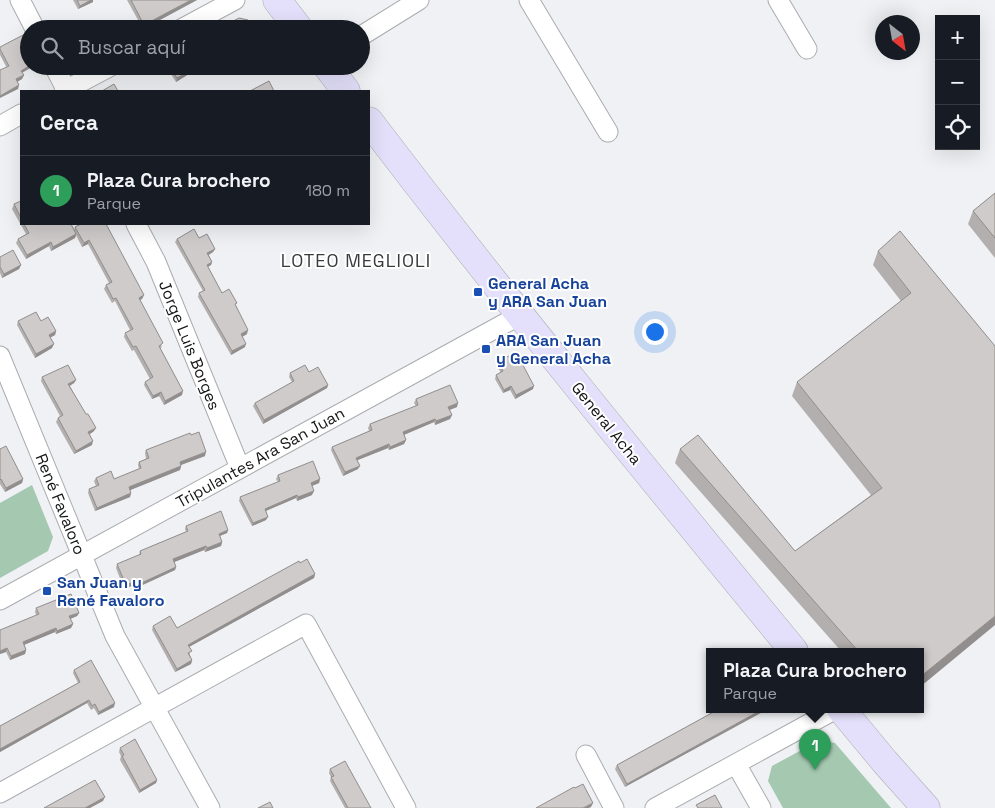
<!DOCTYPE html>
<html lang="es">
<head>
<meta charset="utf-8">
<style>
  body { margin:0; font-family:"Space Grotesk",sans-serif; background:#20242c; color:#f1f3f6 }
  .controls { position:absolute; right:15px; top:15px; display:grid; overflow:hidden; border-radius:0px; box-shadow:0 5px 20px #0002 }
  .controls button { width:45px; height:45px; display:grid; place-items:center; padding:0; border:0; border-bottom:1px solid #363941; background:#171b24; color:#f1f3f6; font:25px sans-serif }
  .compass { position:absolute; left:875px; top:15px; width:45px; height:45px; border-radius:50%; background:#171b24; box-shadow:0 5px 20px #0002; rotate:149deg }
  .you { position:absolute; left:654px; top:331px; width:18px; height:18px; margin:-12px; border:4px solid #fff; border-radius:50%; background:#1a73e8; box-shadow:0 0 0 8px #1a73e833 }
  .badge { display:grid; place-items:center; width:32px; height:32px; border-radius:50%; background:#8c9099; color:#fff; font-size:16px; font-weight:700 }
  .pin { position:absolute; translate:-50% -41px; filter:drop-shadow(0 1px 2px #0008) }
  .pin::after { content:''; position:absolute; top:26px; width:18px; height:15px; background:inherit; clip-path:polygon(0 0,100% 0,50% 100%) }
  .popup { position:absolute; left:706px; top:648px; width:218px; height:65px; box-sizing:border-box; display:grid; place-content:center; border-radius:0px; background:#171b24; filter:drop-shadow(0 1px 4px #0005); font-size:16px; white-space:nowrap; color:#9ea1a6 }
  .popup b { font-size:19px; color:#f1f3f6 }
  .popup::after { content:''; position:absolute; left:50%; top:100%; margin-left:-10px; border:10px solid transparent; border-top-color:#171b24 }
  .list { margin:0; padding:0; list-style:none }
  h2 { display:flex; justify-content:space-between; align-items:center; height:65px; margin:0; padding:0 20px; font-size:21px }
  h2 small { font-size:16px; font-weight:400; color:#9ea1a6 }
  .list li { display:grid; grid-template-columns:32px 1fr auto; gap:15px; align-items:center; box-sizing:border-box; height:70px; padding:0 20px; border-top:1px solid #363941 }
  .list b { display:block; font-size:19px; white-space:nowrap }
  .list p { margin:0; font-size:16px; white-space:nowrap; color:#9ea1a6 }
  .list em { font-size:16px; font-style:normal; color:#9ea1a6 }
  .icon { flex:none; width:28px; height:28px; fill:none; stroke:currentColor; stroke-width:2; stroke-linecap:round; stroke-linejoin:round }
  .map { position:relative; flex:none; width:995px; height:808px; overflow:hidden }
  .search { position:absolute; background:#171b24; box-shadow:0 5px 20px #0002; left:20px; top:20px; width:350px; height:55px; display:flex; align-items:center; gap:12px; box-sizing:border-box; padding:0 18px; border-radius:28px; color:#9ea1a6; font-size:19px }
  .panel { position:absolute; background:#171b24; box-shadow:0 5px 20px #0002; left:20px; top:90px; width:350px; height:135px; border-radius:0px }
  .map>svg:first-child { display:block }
  .green { fill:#a4c8b0 }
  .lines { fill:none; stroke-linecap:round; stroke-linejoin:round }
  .minor-casing { stroke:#aaacaf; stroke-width:21 }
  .secondary-casing { stroke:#aaacaf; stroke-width:29 }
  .minor { stroke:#fff; stroke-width:19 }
  .secondary { stroke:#e4e0fb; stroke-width:28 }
  .wall { fill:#b2afae }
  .shaded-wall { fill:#918e8d }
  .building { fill:#cfcbca; stroke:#918e8d }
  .transit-dot { fill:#1a4fb4; stroke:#fff; stroke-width:2 }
  .labels { text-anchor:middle; stroke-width:4; stroke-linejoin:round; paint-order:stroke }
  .transit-label { font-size:16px; font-weight:bold; fill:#164399; stroke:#fff; text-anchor:start }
  .street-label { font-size:16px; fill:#141516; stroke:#fff }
  .neighbourhood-label { font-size:18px; letter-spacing:1px; fill:#3a3b3d; stroke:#fff }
</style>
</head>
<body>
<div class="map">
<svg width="995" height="808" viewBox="0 0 995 808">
  <rect width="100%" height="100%" fill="#eff1f4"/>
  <!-- green -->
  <g class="green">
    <path d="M 32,485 L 53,537 L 48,551 L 0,578 L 0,503 Z"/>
    <path d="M 820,740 L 835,743 L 891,808 L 783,808 L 768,781 L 772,766 Z"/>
  </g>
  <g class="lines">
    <defs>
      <g id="minor">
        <path d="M 20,0 L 35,29"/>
        <path d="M 529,0 L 608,132"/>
        <path d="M 778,0 L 807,49"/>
        <path d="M 181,29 L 235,0"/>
        <path d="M 361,36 L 419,0"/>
        <path d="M 54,66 L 67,91"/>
        <path d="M 64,91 L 111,66"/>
        <path d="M 0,126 L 21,114"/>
        <path d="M 136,224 L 156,262 L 240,468"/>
        <path d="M 0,356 L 115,636 L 210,808"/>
        <path d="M 0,600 L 520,315"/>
        <path d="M 586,755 L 614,808"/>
        <path d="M 736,764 L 761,808"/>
        <path d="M 0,793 L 306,624 L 406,808"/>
        <path d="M 655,808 L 836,709"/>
      </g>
      <g id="secondary">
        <path d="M 277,0 L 299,29"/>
        <path d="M 327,66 L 346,91"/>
        <path d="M 369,121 C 506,301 650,476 794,651"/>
        <path d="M 841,709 L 885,762 L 926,808"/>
      </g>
    </defs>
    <!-- minor casing -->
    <use href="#minor" class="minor-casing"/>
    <!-- secondary casing -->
    <use href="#secondary" class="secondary-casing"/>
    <!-- minor -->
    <use href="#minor" class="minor"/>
    <!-- secondary -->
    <use href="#secondary" class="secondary"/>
  </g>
  <!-- wall -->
  <g class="wall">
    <path d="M 73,0 L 93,0 L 93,2 L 78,9 Z"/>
    <path d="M 127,0 L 197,0 L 143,29 Z"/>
    <path d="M 0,47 L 24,75 L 22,79 L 17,82 L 18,89 L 0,55 Z"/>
    <path d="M 166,66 L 192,66 L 192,72 L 176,82 Z"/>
    <path d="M 995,193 L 995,258 L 968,224 L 973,211 Z"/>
    <path d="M 21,201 L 21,224 L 71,224 L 74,230 L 75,227 L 81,224 L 144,295 L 142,299 L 140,300 L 162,347 L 160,348 L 182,395 L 164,405 L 159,396 L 152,399 L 144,385 L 145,382 L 150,379 L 134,350 L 132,351 L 124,337 L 125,333 L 130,330 L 115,301 L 112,303 L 104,289 L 106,285 L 109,283 L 88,244 L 82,247 L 76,235 L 75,238 L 51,251 L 49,246 L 26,259 L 16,243 L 18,239 L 26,234 L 12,209 L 14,204 Z"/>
    <path d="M 199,238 L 215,249 L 213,252 L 209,255 L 212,262 L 211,265 L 208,267 L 222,293 L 236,306 L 247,334 L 242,337 L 245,347 L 231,355 L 198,297 L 199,293 L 203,291 L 175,242 L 177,239 Z"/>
    <path d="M 878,251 L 995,346 L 920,651 L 841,651 L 675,463 L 680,449 L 795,551 L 871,495 L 792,396 L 797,382 L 901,301 L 873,265 Z"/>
    <path d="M 0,257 L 21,265 L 19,269 L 2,278 L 0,273 Z"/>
    <path d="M 18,321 L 41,321 L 56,331 L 55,335 L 50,338 L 52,348 L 35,358 L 17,325 Z"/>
    <path d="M 498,362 L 533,389 L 515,399 L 510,390 L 503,393 L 495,379 L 496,375 L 501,373 L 497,366 Z"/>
    <path d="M 309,372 L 328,385 L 327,388 L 263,424 L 253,406 L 255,403 L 292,382 L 289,377 L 290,373 Z"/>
    <path d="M 42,377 L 76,380 L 74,383 L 70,386 L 94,431 L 90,434 L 92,445 L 74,454 L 56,422 L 58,418 L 60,416 L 41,381 Z"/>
    <path d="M 416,399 L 457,407 L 449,410 L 452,415 L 450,419 L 435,425 L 434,422 L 404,435 L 406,440 L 404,444 L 389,450 L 388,448 L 358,460 L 358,469 L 343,476 L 331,450 L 332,447 L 369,431 L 368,428 L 370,424 L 416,406 L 414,403 Z"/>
    <path d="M 191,435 L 205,456 L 181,465 L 181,466 L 180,470 L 130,490 L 131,493 L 130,497 L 95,511 L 88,493 L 89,489 L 96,486 L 94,481 L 96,478 L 114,479 L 139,469 L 138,465 L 139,462 L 146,459 L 145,453 L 146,450 Z"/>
    <path d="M 0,449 L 23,479 L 22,483 L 5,492 L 0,484 Z"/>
    <path d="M 278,475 L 320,479 L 319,483 L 312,486 L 312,495 L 297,501 L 296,498 L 266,511 L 266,520 L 252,526 L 239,501 L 240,497 L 278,482 L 276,479 Z"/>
    <path d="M 186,526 L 228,530 L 227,533 L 220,536 L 222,542 L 221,546 L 205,552 L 204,550 L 174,562 L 176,567 L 175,570 L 136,588 L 134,585 L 124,589 L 116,568 L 117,564 L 139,555 L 140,551 L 186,532 L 185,529 Z"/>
    <path d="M 300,563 L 315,574 L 314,578 L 189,647 L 190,655 L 192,660 L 191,664 L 175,672 L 152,630 L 153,626 L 177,628 Z"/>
    <path d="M 36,608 L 79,613 L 77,616 L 70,619 L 73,624 L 71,628 L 56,634 L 55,632 L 24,645 L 26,650 L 25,654 L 10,660 L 6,652 L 0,654 L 36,615 L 35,612 Z"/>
    <path d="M 74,670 L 114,707 L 98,715 L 94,708 L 91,710 L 87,703 L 0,752 L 0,726 L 78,683 L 73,673 Z"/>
    <path d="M 719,709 L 625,787 L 615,769 L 617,765 Z"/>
    <path d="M 120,748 L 157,780 L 156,783 L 139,793 L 120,760 L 121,756 L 119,752 Z"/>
    <path d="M 330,769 L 371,808 L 345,808 L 330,781 L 331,777 L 329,773 Z"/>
  </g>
  <!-- shaded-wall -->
  <g class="shaded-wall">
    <path d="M 91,0 L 93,0 L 93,2 L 78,9 L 80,6 Z"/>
    <path d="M 191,0 L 197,0 L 143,29 L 144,25 Z"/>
    <path d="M 29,66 L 34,66 L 20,74 L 21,71 Z"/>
    <path d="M 193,69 L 192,72 L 176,82 L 177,78 Z"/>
    <path d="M 24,75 L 22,79 L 15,83 L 16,79 Z"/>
    <path d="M 19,85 L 18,89 L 0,98 L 0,96 Z"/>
    <path d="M 76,234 L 75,238 L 51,251 L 53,247 Z"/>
    <path d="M 89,240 L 88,244 L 82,247 L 84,243 Z"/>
    <path d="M 51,242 L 49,246 L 26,259 L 27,255 Z"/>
    <path d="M 215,249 L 213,252 L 206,256 L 207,253 Z"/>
    <path d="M 212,262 L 211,265 L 205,268 L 207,265 Z"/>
    <path d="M 21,265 L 19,269 L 2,278 L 4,274 Z"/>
    <path d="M 144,295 L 142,299 L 137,301 L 139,298 Z"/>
    <path d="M 248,330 L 247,334 L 240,338 L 241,334 Z"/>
    <path d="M 56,331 L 55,335 L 47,339 L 49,335 Z"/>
    <path d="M 54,344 L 52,348 L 35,358 L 36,354 Z"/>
    <path d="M 246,344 L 245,347 L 231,355 L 232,351 Z"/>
    <path d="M 76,380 L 74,383 L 67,387 L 68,384 Z"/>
    <path d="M 328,385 L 327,388 L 263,424 L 264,420 Z"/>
    <path d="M 511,386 L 510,390 L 503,393 L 504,390 Z"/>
    <path d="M 534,386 L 533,389 L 515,399 L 516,395 Z"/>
    <path d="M 183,391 L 182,395 L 164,405 L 165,401 Z"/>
    <path d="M 161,392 L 159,396 L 152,399 L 153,396 Z"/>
    <path d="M 458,403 L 457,407 L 447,411 L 448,407 Z"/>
    <path d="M 452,415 L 450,419 L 435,425 L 436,421 Z"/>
    <path d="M 435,419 L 434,422 L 401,436 L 403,432 Z"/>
    <path d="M 96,428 L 94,431 L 87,436 L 88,432 Z"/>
    <path d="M 406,440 L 404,444 L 389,450 L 390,447 Z"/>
    <path d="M 93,441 L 92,445 L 74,454 L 76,451 Z"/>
    <path d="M 389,444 L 388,448 L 355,461 L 356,458 Z"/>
    <path d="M 206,452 L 205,456 L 178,466 L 180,462 Z"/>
    <path d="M 181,466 L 180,470 L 128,491 L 129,487 Z"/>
    <path d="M 360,466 L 358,469 L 343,476 L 345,472 Z"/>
    <path d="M 23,479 L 22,483 L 5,492 L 6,488 Z"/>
    <path d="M 320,479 L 319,483 L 309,487 L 311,483 Z"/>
    <path d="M 314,491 L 312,495 L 297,501 L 298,497 Z"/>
    <path d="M 131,493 L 130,497 L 95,511 L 97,508 Z"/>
    <path d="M 297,495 L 296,498 L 263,512 L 265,509 Z"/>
    <path d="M 268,517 L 266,520 L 252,526 L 253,523 Z"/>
    <path d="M 228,530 L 227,533 L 217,537 L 219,534 Z"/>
    <path d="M 222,542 L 221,546 L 205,552 L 207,548 Z"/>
    <path d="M 206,546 L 204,550 L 172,563 L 173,559 Z"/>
    <path d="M 176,567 L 175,570 L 136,588 L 137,585 Z"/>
    <path d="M 315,574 L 314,578 L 187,648 L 188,645 Z"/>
    <path d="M 136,581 L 134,585 L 124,589 L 126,585 Z"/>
    <path d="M 79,613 L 77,616 L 68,620 L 69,616 Z"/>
    <path d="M 995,616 L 995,625 L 920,687 L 920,677 Z"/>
    <path d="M 73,624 L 71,628 L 56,634 L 57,631 Z"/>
    <path d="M 56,628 L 55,632 L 21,646 L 23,642 Z"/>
    <path d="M 7,648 L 6,652 L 0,654 L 0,651 Z"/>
    <path d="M 26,650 L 25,654 L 10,660 L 11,656 Z"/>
    <path d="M 192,660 L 191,664 L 175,672 L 177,669 Z"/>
    <path d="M 89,700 L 87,703 L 0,752 L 0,749 Z"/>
    <path d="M 115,703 L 114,707 L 98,715 L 99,712 Z"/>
    <path d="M 763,709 L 768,709 L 625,787 L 627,784 Z"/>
    <path d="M 157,780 L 156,783 L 139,793 L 140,790 Z"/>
    <path d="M 105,797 L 103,801 L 90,808 L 85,808 Z"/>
    <path d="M 593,803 L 591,807 L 589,808 L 583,808 Z"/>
  </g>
  <!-- building -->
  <g class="building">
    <path d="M 77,0 L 91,0 L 80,6 Z"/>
    <path d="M 131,0 L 191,0 L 144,25 Z"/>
    <path d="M 239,18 L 248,20 L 252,27 L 255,25 L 258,29 L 218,29 Z"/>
    <path d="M 82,21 L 86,29 L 68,29 Z"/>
    <path d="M 25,34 L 29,42 L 29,66 L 21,71 L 24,75 L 16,79 L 19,85 L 0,96 L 0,70 L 9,66 L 0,49 L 0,47 Z"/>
    <path d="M 170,66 L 192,66 L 193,69 L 177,78 Z"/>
    <path d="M 269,81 L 274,91 L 250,91 Z"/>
    <path d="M 114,84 L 118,91 L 102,91 Z"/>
    <path d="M 995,193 L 995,238 L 973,211 Z"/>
    <path d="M 21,201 L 21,218 L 14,204 Z"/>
    <path d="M 24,224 L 71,224 L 76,234 L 53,247 L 51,242 L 27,255 L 18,239 L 29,233 Z"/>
    <path d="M 81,224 L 106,224 L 144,295 L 139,298 L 163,343 L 159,346 L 183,391 L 165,401 L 161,392 L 153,396 L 145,382 L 153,377 L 136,346 L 133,347 L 125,333 L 133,329 L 116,298 L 113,299 L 106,285 L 112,282 L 89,240 L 84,243 L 75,227 Z"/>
    <path d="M 194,229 L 199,238 L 207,234 L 215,249 L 207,253 L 212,262 L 207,265 L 222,293 L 229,289 L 237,303 L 235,304 L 248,330 L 241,334 L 246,344 L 232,351 L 199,293 L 205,290 L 177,239 Z"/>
    <path d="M 900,231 L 995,346 L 995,616 L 920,677 L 920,651 L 858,651 L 680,449 L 698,435 L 795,551 L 882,488 L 797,382 L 911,293 L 878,251 Z"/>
    <path d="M 13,250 L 21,265 L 4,274 L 0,267 L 0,257 Z"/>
    <path d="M 36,312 L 41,321 L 48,317 L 56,331 L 49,335 L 54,344 L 36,354 L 18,321 Z"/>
    <path d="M 516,352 L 534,386 L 516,395 L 511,386 L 504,390 L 496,375 L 503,371 L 498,362 Z"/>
    <path d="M 68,365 L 76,380 L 68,384 L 86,414 L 88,414 L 96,428 L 88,432 L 93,441 L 76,451 L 58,418 L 63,415 L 42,377 Z"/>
    <path d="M 305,365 L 309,372 L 318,367 L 328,385 L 264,420 L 255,403 L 294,381 L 290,373 Z"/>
    <path d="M 450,385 L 458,403 L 448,407 L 452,415 L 436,421 L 435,419 L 403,432 L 406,440 L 390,447 L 389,444 L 356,458 L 360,466 L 345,472 L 332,447 L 372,430 L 370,424 L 418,405 L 416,399 Z"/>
    <path d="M 199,432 L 206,452 L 180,462 L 181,466 L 129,487 L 131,493 L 97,508 L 89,489 L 99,485 L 96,478 L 111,471 L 114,479 L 141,468 L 139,462 L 149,458 L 146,450 L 190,433 L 191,435 Z"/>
    <path d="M 6,446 L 23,479 L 6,488 L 1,479 L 0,480 L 0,449 Z"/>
    <path d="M 313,461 L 320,479 L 311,483 L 314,491 L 298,497 L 297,495 L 265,509 L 268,517 L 253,523 L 240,497 L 280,481 L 278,475 Z"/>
    <path d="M 221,511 L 228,530 L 219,534 L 222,542 L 207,548 L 206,546 L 173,559 L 176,567 L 137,585 L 136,581 L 126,585 L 117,564 L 141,554 L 140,551 L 188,531 L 186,526 Z"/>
    <path d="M 307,559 L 315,574 L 188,645 L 192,651 L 188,653 L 192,660 L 177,669 L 153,626 L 170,616 L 177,628 L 299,561 L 300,563 Z"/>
    <path d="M 71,594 L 79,613 L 69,616 L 73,624 L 57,631 L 56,628 L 23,642 L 26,650 L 11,656 L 7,648 L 0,651 L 0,630 L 39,614 L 36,608 Z"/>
    <path d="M 91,660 L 115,703 L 99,712 L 95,704 L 92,706 L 89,700 L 0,749 L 0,726 L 80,682 L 74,670 Z"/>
    <path d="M 719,709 L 763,709 L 627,784 L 617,765 Z"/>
    <path d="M 135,739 L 157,780 L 140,790 L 122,756 L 124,755 L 120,748 Z"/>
    <path d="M 345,761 L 371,808 L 348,808 L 331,777 L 334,776 L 330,769 Z"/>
    <path d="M 95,780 L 105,797 L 85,808 L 44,808 Z"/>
    <path d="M 583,784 L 593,803 L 583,808 L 536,808 L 574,787 L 575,788 Z"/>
    <path d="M 715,795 L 722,808 L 698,808 L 696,805 Z"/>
    <path d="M 270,802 L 273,808 L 258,808 Z"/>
  </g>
  <!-- markers -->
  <g class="transit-dot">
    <rect x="473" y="287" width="10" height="10" rx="2.5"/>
    <rect x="481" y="344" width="10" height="10" rx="2.5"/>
    <rect x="42" y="586" width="10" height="10" rx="2.5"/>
  </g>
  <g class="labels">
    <!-- transit labels -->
    <g class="transit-label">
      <text x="488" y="289">General Acha<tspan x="488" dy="18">y ARA San Juan</tspan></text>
      <text x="496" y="346">ARA San Juan<tspan x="496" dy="18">y General Acha</tspan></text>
      <text x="57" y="588">San Juan y<tspan x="57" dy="18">René Favaloro</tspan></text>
    </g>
    <!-- street labels -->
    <g class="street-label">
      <text transform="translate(190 345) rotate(68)" y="6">Jorge Luis Borges</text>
      <text transform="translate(607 423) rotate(51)" y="6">General Acha</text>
      <text transform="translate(260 457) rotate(-29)" y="6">Tripulantes Ara San Juan</text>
      <text transform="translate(61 504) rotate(68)" y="6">René Favaloro</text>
    </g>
    <!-- neighbourhood labels -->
    <g class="neighbourhood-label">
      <text x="356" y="267">LOTEO MEGLIOLI</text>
    </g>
  </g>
</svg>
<div class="controls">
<button>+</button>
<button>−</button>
<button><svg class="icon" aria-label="locate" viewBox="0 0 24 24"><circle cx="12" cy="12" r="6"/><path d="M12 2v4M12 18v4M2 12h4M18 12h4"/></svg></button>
</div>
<svg class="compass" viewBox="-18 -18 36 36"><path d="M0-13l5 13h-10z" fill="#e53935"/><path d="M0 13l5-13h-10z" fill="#9ea1a6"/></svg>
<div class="you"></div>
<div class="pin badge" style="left:815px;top:770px;background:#2e9e5b">1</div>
<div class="popup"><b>Plaza Cura brochero</b>Parque</div>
<div class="search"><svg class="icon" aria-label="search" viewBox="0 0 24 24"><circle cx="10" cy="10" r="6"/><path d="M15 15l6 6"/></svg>Buscar aquí</div>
<section class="panel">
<h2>Cerca<small></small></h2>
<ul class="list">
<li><span class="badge" style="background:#2e9e5b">1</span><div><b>Plaza Cura brochero</b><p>Parque</p></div><em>180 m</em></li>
</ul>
</section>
</div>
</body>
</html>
